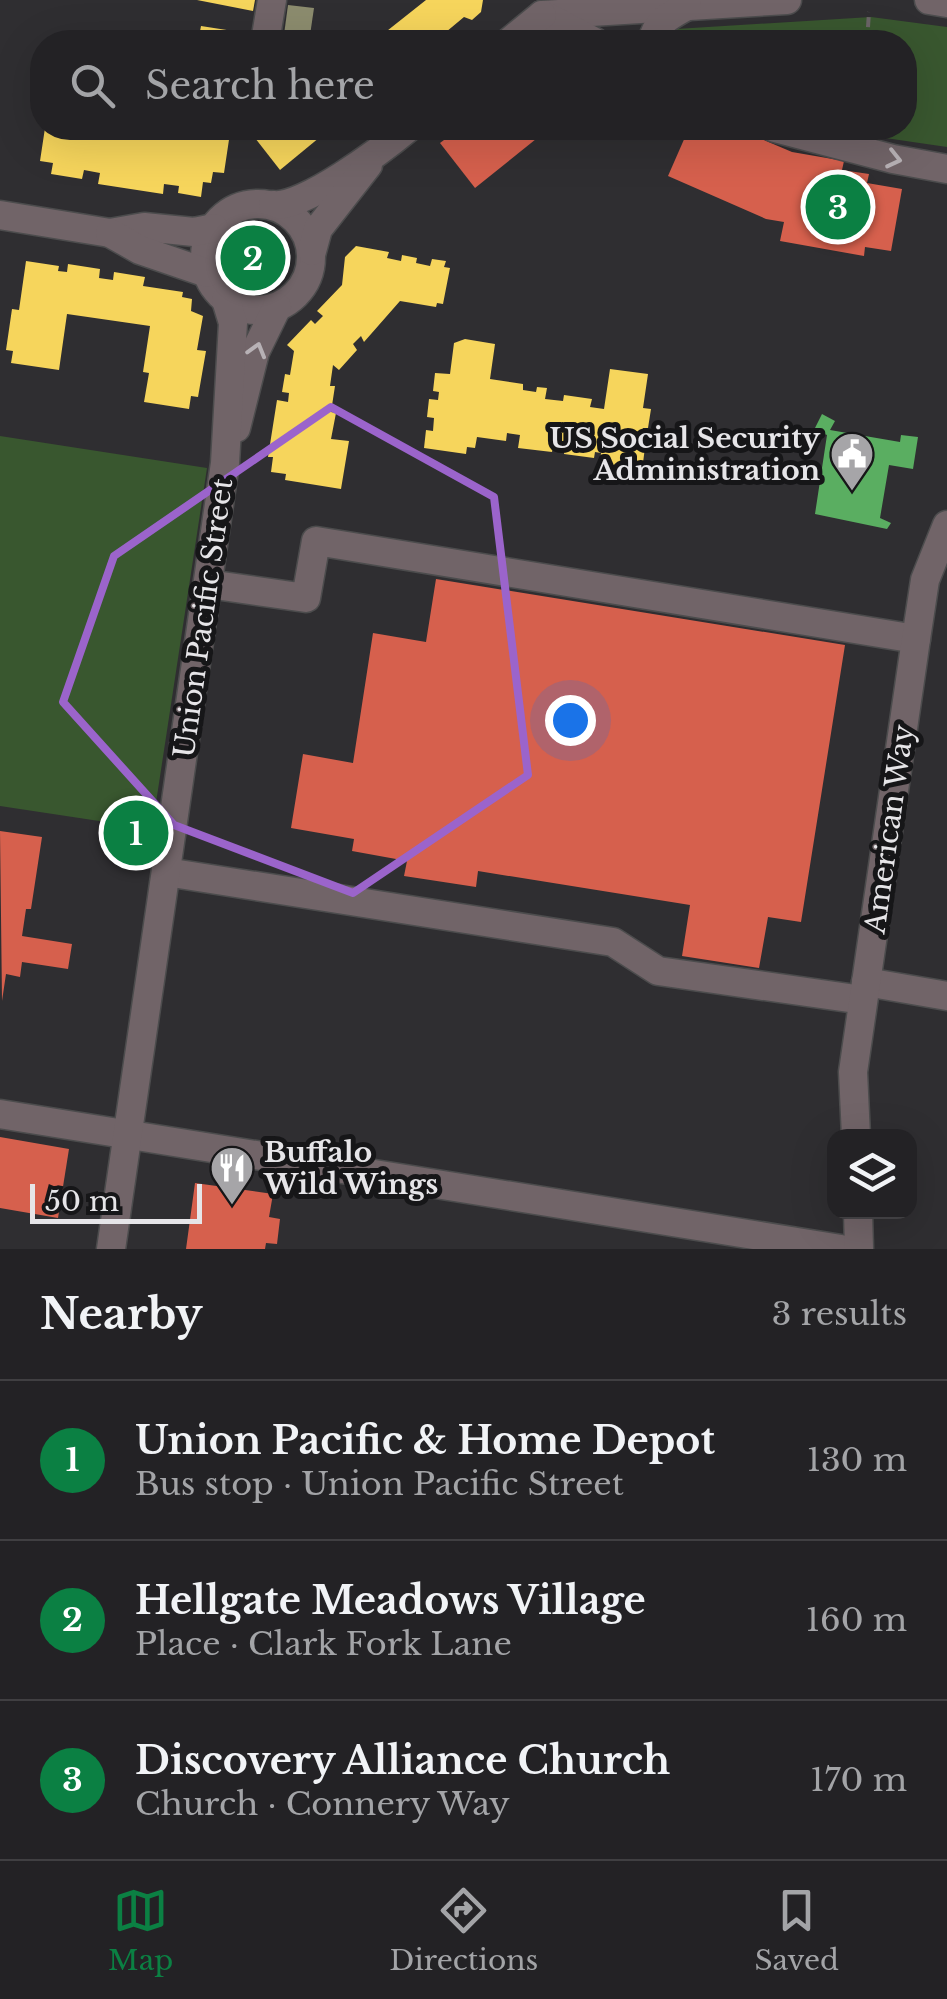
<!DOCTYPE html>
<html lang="en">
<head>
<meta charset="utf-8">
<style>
  body { margin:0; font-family:"Libre Baskerville",serif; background:#2f2f32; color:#f1f3f6 }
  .controls { position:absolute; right:30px; bottom:30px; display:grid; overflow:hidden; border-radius:20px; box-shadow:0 10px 40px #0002 }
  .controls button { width:90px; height:90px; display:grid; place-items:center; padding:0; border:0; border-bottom:2px solid #403f42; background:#232225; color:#f1f3f6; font:50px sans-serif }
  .scale { position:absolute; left:30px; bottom:25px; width:172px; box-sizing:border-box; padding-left:10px; border:5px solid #e6e5e8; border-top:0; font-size:28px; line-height:35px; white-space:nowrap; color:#e6e5e8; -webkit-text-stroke:8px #161618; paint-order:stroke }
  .you { position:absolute; left:570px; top:720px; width:35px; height:35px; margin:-25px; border:8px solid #fff; border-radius:50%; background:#1a73e8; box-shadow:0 0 0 15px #1a73e833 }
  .badge { display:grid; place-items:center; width:65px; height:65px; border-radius:50%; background:#0b8043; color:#fff; font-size:32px; font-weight:700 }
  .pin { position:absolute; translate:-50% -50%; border:5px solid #fff; box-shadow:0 2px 10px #0006 }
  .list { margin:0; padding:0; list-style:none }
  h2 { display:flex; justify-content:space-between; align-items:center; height:130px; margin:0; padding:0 40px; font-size:42px }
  h2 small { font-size:32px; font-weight:400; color:#a3a4a7 }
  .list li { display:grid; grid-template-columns:65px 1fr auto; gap:30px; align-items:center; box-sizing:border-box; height:160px; padding:0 40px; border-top:2px solid #403f42 }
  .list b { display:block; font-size:38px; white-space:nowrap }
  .list p { margin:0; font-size:32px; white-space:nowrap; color:#a3a4a7 }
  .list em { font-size:32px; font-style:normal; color:#a3a4a7 }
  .icon { flex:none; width:55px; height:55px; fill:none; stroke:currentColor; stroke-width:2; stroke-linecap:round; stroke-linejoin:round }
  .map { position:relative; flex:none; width:947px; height:1249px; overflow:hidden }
  .search { position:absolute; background:#232225; box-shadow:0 10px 40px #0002; left:30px; right:30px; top:30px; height:110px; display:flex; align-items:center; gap:25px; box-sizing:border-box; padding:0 35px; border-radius:40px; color:#a3a4a7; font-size:38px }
  .sheet { height:610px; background:#232225 }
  nav { display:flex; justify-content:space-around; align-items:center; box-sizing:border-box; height:140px; border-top:2px solid #403f42; background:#232225; font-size:28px; color:#a3a4a7 }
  nav a { display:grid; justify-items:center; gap:5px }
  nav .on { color:#0b8043 }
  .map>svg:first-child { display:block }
  .green { fill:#39572f }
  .homes { fill:#f6d55c }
  .shops { fill:#d6604d }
  .public { fill:#5aae61 }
  .industry { fill:#8c8c6e }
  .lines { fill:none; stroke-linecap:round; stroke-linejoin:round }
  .minor-casing { stroke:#4c4c4d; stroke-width:31 }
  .path { stroke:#6b6467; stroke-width:4; stroke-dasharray:10 5; stroke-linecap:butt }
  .minor { stroke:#716468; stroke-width:28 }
  .oneway { stroke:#b7b1b5 }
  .marked { fill:none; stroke:#9b64cb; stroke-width:8; stroke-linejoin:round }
  .labels { text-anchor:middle; stroke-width:10; stroke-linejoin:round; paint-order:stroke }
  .poi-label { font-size:28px; font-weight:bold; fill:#e6e5e8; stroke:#161618; text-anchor:end }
  .street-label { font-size:28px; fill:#e6e5e8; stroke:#161618 }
</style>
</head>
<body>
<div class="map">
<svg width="947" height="1249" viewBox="0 0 947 1249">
  <rect width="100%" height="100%" fill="#2f2e31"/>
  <!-- green -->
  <g class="green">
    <path d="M 871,17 L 947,27 L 947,147 L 858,134 L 836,128 L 904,128 L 904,42 L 668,42 L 676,29 Z"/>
    <path d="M 0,436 L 207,468 L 152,829 L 0,806 Z"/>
  </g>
  <!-- homes -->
  <g class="homes">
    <path d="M 197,0 L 255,0 L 253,11 Z"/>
    <path d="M 426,0 L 483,0 L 481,12 L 472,20 L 464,17 L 434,42 L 373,42 Z"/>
    <path d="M 201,26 L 246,33 L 244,42 L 198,42 Z"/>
    <path d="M 45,128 L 105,128 L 171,139 L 184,139 L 186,128 L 242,128 L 241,134 L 230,133 L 224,173 L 213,172 L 211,183 L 203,182 L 201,197 L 178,193 L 179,186 L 164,184 L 163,194 L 98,184 L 100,173 L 84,170 L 82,179 L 51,174 L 53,163 L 40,161 Z"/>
    <path d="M 267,128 L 331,128 L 280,170 L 255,138 Z"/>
    <path d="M 356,246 L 389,252 L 387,258 L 401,261 L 402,255 L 417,258 L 416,263 L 430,266 L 432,259 L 446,261 L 444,267 L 450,268 L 443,304 L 437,303 L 436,307 L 400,301 L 364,342 L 361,336 L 353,344 L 357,350 L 339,370 L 333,365 L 330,386 L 335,386 L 331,412 L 336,413 L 331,439 L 349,441 L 341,489 L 285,480 L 286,474 L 271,472 L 273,457 L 268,457 L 277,400 L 288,402 L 289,393 L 282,392 L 285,374 L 290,375 L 294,351 L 287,345 L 311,320 L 315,324 L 323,316 L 317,311 L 342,285 L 345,257 Z"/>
    <path d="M 26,261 L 59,266 L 58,271 L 67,272 L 68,264 L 100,269 L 99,278 L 113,280 L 114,272 L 145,277 L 143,286 L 183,292 L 182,297 L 192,299 L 191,311 L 203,316 L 197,350 L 206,351 L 198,397 L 191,396 L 189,409 L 144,402 L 149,373 L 143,372 L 150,326 L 67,314 L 59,370 L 11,363 L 13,351 L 6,350 L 12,309 L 19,310 Z"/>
    <path d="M 465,339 L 495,344 L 490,379 L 523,384 L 523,390 L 536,392 L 537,387 L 547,388 L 545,399 L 563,401 L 564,395 L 592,399 L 590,407 L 604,409 L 610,369 L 648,374 L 643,408 L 651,409 L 648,428 L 643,428 L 642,438 L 646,439 L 643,463 L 635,461 L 634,468 L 600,463 L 601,453 L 595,452 L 594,458 L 564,454 L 566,442 L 554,440 L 552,452 L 518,448 L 520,435 L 507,433 L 506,441 L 477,437 L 475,448 L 467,447 L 466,454 L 424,448 L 426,430 L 433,431 L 434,418 L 427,417 L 429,399 L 438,400 L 439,392 L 433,391 L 435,373 L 450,374 L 454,343 Z"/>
  </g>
  <!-- shops -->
  <g class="shops">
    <path d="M 460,128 L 535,128 L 541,135 L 475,188 L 440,143 Z"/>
    <path d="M 689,128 L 736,128 L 792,152 L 844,161 L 842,170 L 869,174 L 867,183 L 902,189 L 891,251 L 865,247 L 864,256 L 780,241 L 784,222 L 766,219 L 668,176 Z"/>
    <path d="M 436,579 L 845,645 L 801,922 L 768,917 L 759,968 L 682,956 L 690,905 L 478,871 L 476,887 L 404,876 L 407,861 L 352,851 L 354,839 L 291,828 L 303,754 L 353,763 L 373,633 L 426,642 Z"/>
    <path d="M 0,831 L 42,837 L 31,909 L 26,909 L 22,936 L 72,944 L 68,969 L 22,962 L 20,977 L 6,974 L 2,1001 Z"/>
    <path d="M 0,1137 L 69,1149 L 58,1218 L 0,1208 Z"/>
    <path d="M 195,1183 L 273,1194 L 269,1217 L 280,1219 L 277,1244 L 266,1243 L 265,1249 L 186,1249 Z"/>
  </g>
  <!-- public -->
  <path class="public" d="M 822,414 L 835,421 L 830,430 L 900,442 L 901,435 L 918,437 L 913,469 L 889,465 L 880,518 L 891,523 L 887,529 L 815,514 L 827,435 L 814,430 Z"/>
  <!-- industry -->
  <path class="industry" d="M 288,5 L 314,8 L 309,42 L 283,42 Z"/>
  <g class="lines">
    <defs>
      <g id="minor">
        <path d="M 929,0 L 947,3"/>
        <path d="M 542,15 L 787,0"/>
        <path d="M 544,15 L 595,42"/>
        <path d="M 265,42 L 272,0"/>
        <path d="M 509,42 L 542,15"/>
        <path d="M 652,42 C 656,22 669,16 687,6"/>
        <path d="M 775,128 L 893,159 L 947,169"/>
        <circle cx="258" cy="257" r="53"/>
        <path d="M 273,205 C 303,209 384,148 408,128"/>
        <path d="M 0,215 L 110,233 L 144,227 L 194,232 L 214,228"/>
        <path d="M 110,233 L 140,250 L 207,273"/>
        <path d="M 312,251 L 318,229 L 368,165"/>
        <path d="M 236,428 L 255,352 L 277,307"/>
        <path d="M 208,584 L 306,598 L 316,541 L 916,639"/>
        <path d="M 166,872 L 613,942 L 658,971 L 863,1000"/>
        <path d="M 866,982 L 947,996"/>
        <path d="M 0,1114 L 841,1249"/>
        <path d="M 856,1136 L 853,1072 L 916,639 L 925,580 L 947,525"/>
        <path d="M 858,1212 L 859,1249"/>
        <path d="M 111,1249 L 225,463 L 233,323 L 226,300"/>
      </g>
    </defs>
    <!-- minor casing -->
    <use href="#minor" class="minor-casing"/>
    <!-- path -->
    <path class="path" d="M 867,42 L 869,12"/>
    <!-- minor -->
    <use href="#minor" class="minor"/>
  </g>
  <!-- one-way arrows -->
  <defs><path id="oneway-chevron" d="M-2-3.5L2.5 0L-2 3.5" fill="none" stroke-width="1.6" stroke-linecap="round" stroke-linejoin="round" transform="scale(2.5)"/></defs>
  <g class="oneway">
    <use href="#oneway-chevron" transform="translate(894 159) rotate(13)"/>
    <use href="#oneway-chevron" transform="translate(257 350) rotate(-74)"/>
  </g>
  <!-- marked area -->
  <path class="marked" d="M 331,407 L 494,497 L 528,775 L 353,893 L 174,825 L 63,702 L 114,556 Z"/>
  <!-- icons -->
  <defs>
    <symbol id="civic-pin" viewBox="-11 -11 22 30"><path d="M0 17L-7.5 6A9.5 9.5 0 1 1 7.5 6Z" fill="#a6a5a8" stroke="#161618"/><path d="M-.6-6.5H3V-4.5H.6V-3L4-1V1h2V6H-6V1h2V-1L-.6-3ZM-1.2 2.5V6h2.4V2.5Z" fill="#fff"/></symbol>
    <symbol id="restaurant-pin" viewBox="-11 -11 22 30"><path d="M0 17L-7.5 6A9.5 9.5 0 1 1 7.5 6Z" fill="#a6a5a8" stroke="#161618"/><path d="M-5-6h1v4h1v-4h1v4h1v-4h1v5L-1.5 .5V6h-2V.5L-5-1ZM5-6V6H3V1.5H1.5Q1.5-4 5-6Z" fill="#fff"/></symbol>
  </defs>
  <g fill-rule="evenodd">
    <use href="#civic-pin" x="827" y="429" width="50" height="68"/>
    <use href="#restaurant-pin" x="207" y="1143" width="50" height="68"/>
  </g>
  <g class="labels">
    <!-- poi labels -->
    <g class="poi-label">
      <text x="820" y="448">US Social Security<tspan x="820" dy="32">Administration</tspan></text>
      <text x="264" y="1162" text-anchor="start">Buffalo<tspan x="264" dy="32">Wild Wings</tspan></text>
    </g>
    <!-- street labels -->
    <g class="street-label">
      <text transform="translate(203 618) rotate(-82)" y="10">Union Pacific Street</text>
      <text transform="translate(889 829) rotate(-82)" y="10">American Way</text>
    </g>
  </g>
</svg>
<div class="controls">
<button><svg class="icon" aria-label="layers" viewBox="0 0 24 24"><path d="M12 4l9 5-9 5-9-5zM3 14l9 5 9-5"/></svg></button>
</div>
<div class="scale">50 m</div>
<div class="you"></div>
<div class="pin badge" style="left:136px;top:833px">1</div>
<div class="pin badge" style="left:253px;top:258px">2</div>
<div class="pin badge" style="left:838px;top:207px">3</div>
<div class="search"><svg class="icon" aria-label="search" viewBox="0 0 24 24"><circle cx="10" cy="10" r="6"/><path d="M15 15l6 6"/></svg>Search here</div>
</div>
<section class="sheet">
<h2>Nearby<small>3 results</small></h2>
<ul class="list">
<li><span class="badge">1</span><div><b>Union Pacific &amp; Home Depot</b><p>Bus stop · Union Pacific Street</p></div><em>130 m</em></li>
<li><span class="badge">2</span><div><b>Hellgate Meadows Village</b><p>Place · Clark Fork Lane</p></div><em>160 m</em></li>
<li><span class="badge">3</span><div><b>Discovery Alliance Church</b><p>Church · Connery Way</p></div><em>170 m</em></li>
</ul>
</section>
<nav>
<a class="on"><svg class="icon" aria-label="map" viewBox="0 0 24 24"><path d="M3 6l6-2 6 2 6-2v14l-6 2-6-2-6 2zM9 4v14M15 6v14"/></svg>Map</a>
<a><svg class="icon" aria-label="directions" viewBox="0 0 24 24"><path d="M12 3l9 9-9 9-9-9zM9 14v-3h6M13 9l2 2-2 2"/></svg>Directions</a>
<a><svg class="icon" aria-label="saved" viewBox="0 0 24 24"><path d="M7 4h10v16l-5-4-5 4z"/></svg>Saved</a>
</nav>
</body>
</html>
